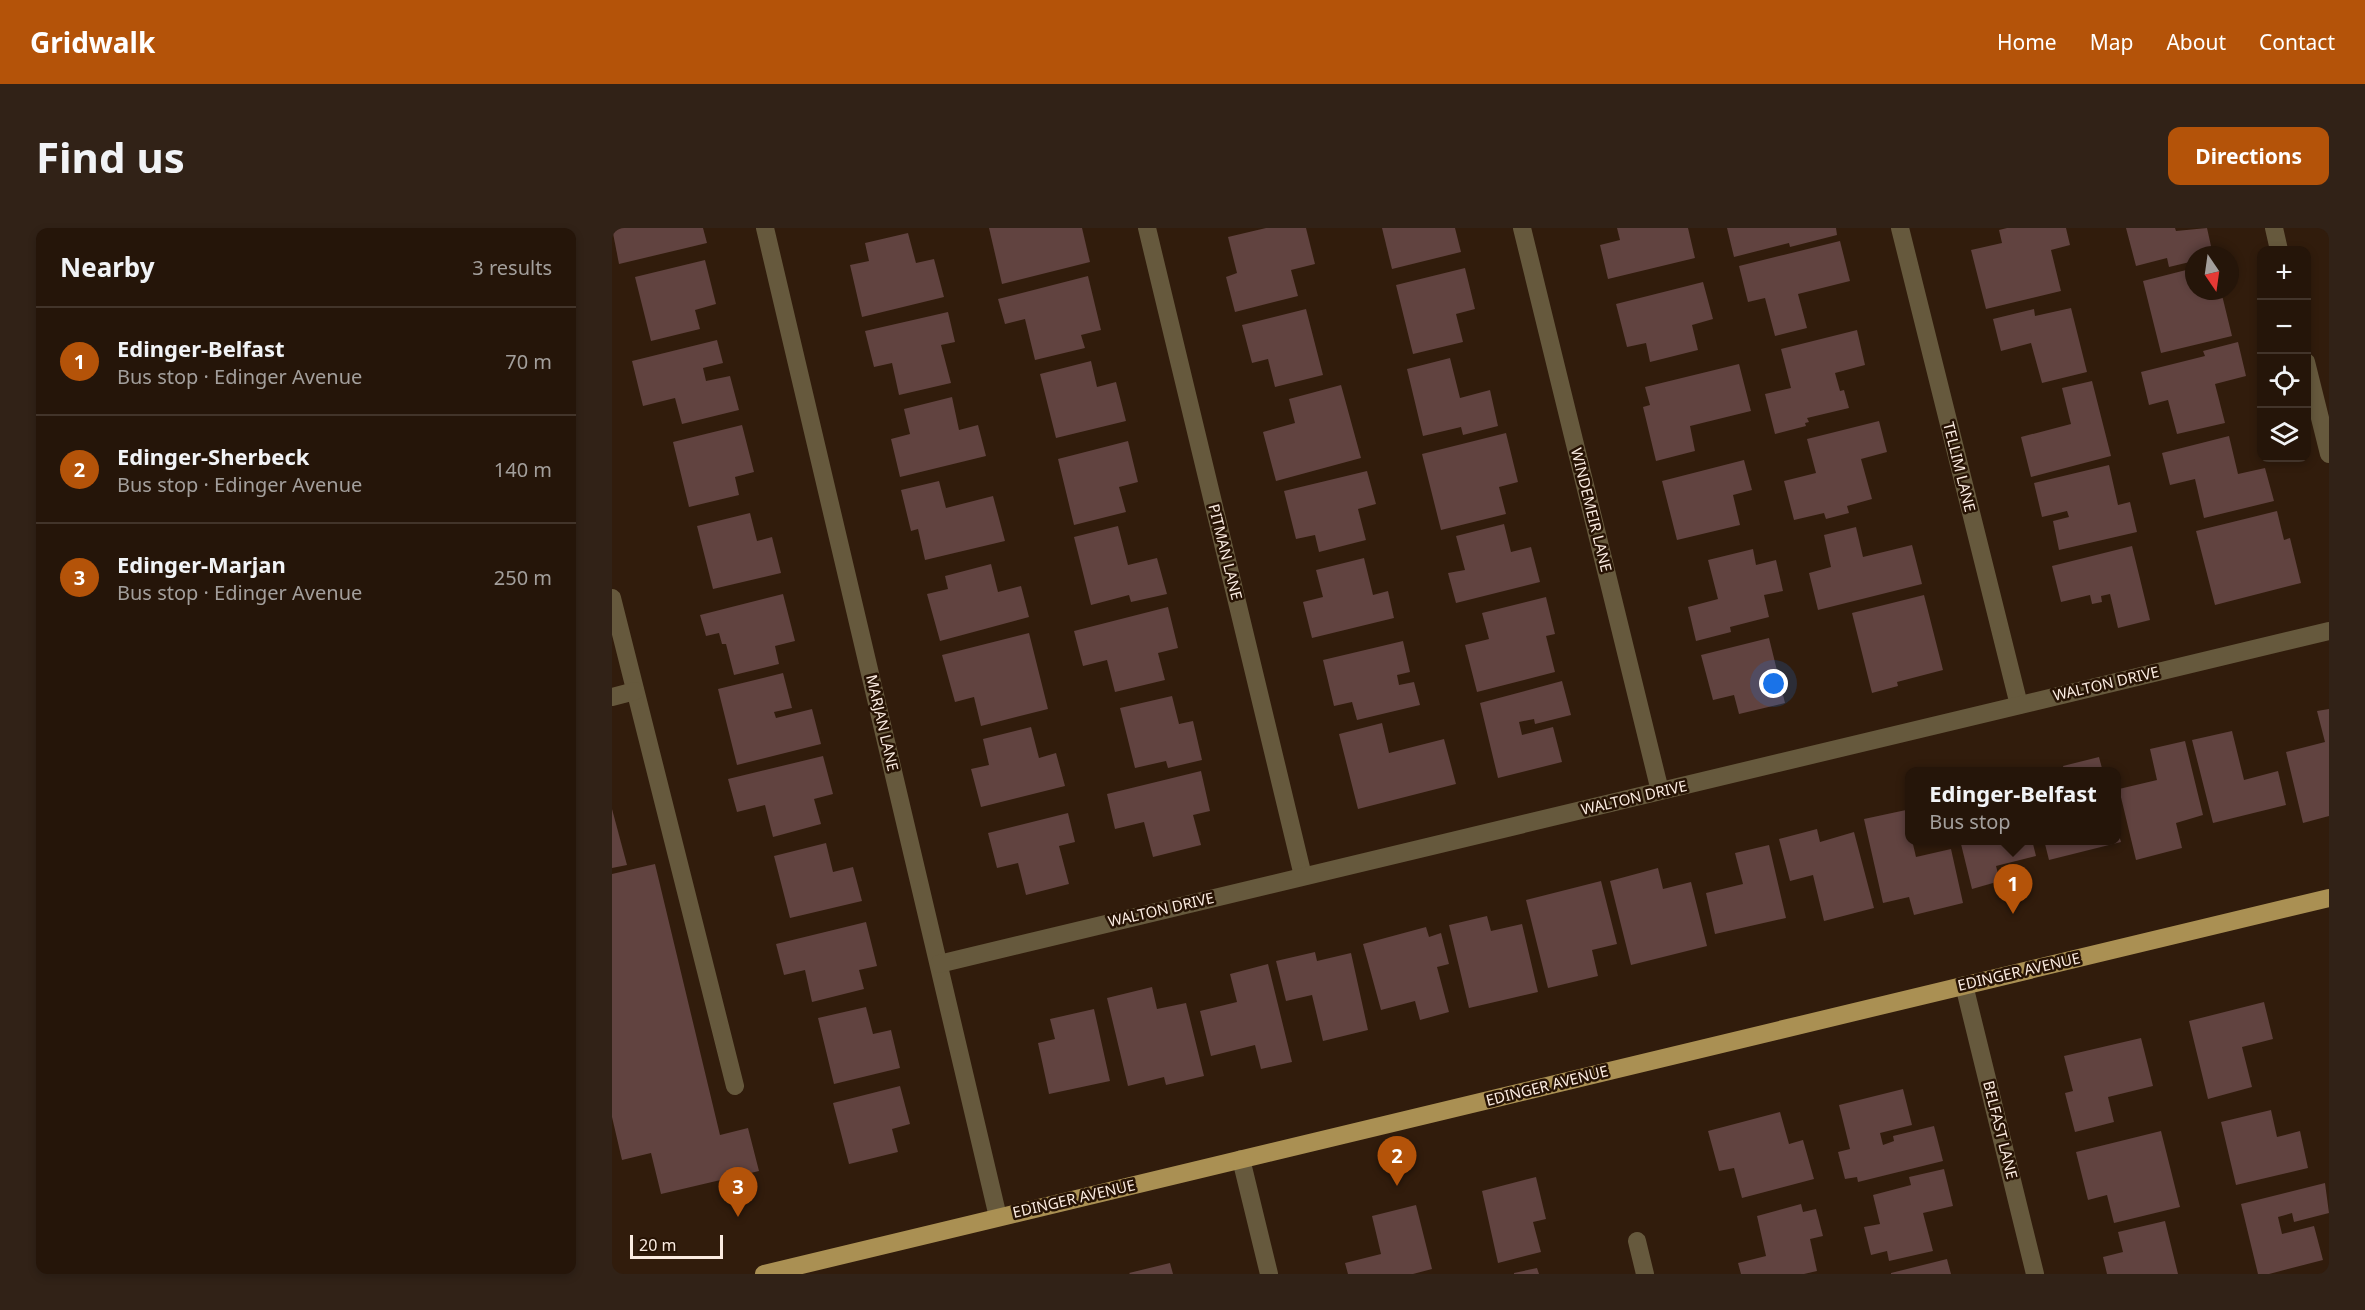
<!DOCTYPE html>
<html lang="en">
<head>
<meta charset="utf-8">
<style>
  body { margin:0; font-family:"Noto Sans",sans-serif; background:#312217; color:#f1f3f6 }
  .controls { position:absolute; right:18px; top:18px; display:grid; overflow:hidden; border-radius:12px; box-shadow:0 3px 9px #0003 }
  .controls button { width:54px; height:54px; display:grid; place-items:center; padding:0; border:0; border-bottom:2px solid #42342a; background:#251509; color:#f1f3f6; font:30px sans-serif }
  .compass { position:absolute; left:1573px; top:18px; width:54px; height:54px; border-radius:50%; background:#251509; box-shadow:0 3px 9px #0003; rotate:167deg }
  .scale { position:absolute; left:18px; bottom:15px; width:93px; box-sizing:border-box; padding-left:6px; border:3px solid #faebe1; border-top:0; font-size:16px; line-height:21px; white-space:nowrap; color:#faebe1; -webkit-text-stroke:4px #271304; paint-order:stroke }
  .you { position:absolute; left:1162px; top:456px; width:21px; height:21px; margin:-15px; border:4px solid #fff; border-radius:50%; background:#1a73e8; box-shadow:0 0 0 9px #1a73e833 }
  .badge { display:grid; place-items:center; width:39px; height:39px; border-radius:50%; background:#b45309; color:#fff; font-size:20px; font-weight:700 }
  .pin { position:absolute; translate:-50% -50px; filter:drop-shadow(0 2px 3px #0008) }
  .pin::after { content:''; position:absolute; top:32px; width:21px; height:18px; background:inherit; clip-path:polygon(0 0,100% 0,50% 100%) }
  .popup { position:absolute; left:1293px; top:539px; width:216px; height:78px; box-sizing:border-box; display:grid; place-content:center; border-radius:12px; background:#251509; filter:drop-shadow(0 2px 4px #0005); font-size:20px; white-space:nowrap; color:#a39f9c }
  .popup b { font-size:22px; color:#f1f3f6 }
  .popup::after { content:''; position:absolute; left:50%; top:100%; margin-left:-12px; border:12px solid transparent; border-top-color:#251509 }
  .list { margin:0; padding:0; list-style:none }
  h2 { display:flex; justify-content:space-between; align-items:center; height:78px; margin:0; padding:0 24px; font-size:26px }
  h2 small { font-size:20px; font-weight:400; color:#a39f9c }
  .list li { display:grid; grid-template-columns:39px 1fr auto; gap:18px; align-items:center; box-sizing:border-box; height:108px; padding:0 24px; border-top:2px solid #42342a }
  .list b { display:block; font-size:22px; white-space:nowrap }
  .list p { margin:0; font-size:20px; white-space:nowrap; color:#a39f9c }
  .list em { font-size:20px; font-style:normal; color:#a39f9c }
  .icon { flex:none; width:33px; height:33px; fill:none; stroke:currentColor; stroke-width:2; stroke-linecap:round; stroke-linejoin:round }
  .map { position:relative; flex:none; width:1717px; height:1046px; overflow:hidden; border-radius:12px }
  header { display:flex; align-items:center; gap:36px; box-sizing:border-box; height:84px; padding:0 30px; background:#b45309; color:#fff }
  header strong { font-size:28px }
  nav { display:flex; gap:33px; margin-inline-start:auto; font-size:21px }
  .intro { display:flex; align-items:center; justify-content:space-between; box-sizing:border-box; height:144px; padding:0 36px }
  h1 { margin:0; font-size:42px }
  .button { padding:15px 27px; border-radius:12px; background:#b45309; color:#fff; font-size:21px; font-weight:700 }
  main { display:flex; gap:36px; padding:0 36px }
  aside { flex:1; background:#251509; border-radius:12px; box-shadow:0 3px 9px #0003 }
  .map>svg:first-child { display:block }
  .building { fill:#614340 }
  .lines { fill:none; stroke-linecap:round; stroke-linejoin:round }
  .minor { stroke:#66593d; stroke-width:18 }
  .major { stroke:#aa9053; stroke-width:18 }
  .labels { text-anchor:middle; stroke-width:5; stroke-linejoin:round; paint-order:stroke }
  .street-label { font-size:15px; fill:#faebe1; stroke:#271304 }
</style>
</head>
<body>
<header>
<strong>Gridwalk</strong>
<nav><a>Home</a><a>Map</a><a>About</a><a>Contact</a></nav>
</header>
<div class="intro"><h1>Find us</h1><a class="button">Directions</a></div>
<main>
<aside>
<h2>Nearby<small>3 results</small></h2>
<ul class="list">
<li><span class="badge">1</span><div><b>Edinger-Belfast</b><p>Bus stop · Edinger Avenue</p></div><em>70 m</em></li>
<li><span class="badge">2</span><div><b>Edinger-Sherbeck</b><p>Bus stop · Edinger Avenue</p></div><em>140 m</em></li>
<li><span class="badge">3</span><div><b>Edinger-Marjan</b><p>Bus stop · Edinger Avenue</p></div><em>250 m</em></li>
</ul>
</aside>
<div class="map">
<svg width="1717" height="1046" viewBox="0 0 1717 1046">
  <rect width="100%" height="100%" fill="#311c0c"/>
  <!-- building -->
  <g class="building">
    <path d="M 0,0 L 91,0 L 95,15 L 7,36 Z"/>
    <path d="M 377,0 L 470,0 L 478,34 L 390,56 Z"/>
    <path d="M 654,0 L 694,0 L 703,36 L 679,42 L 686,68 L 623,84 L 614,49 L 625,45 L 616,9 Z"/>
    <path d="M 770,0 L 843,0 L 849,24 L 780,41 Z"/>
    <path d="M 1005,0 L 1076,0 L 1083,30 L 996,51 L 988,17 L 1008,12 Z"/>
    <path d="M 1115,0 L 1224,0 L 1225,7 L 1178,19 L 1177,15 L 1122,29 Z"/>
    <path d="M 1395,0 L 1454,0 L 1458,17 L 1439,22 L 1449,63 L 1374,81 L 1359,22 L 1390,15 L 1387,2 Z"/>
    <path d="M 1514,0 L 1563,0 L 1564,3 L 1595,0 L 1601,27 L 1582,27 L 1582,33 L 1557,39 L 1555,30 L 1524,38 Z"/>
    <path d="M 296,5 L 304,35 L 322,31 L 332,69 L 250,89 L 238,37 L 257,33 L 253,15 Z"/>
    <path d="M 1228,13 L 1238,53 L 1186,66 L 1195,100 L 1163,108 L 1153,70 L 1136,74 L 1127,38 Z"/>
    <path d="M 93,32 L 104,76 L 83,82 L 88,101 L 39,113 L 23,49 Z"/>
    <path d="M 853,40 L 863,81 L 844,86 L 851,114 L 801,126 L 784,57 Z"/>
    <path d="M 1582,40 L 1582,63 L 1609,63 L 1620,108 L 1549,125 L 1531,53 Z"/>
    <path d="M 476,48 L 489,102 L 469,107 L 473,120 L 423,132 L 413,91 L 393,96 L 386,71 Z"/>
    <path d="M 1091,54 L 1101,91 L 1080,97 L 1086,122 L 1038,134 L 1034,115 L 1015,119 L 1004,76 Z"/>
    <path d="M 1459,80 L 1475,144 L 1430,155 L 1419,115 L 1389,123 L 1381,91 L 1422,81 L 1423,88 Z"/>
    <path d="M 694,81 L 711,147 L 663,159 L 656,131 L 640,135 L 630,97 Z"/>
    <path d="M 336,84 L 343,114 L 329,117 L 339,155 L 287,167 L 280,135 L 262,139 L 253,103 Z"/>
    <path d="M 1245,102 L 1253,137 L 1223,145 L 1228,163 L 1232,162 L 1237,180 L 1195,190 L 1197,194 L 1193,195 L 1194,198 L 1163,206 L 1153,166 L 1179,160 L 1169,121 Z"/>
    <path d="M 105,112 L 111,135 L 91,140 L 94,153 L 118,148 L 127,182 L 70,196 L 63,170 L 31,178 L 20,133 Z"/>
    <path d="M 1626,114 L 1634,148 L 1603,156 L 1613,195 L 1565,206 L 1556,172 L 1537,177 L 1529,144 L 1593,128 L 1591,123 Z"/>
    <path d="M 838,130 L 848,170 L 878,162 L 886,198 L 851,207 L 849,199 L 811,208 L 795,141 Z"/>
    <path d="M 479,133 L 485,159 L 504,154 L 514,193 L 444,210 L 428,146 Z"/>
    <path d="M 1127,136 L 1139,183 L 1078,198 L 1083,223 L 1044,233 L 1031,179 L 1038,177 L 1033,159 Z"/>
    <path d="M 1480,153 L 1499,228 L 1419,249 L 1409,209 L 1459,196 L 1450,160 Z"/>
    <path d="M 729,157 L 749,230 L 664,253 L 651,204 L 683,195 L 677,171 Z"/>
    <path d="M 340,169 L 347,202 L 366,197 L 374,228 L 288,249 L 279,211 L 298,206 L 292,181 Z"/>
    <path d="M 1267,193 L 1275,224 L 1249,231 L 1260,271 L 1235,278 L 1237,285 L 1214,291 L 1212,285 L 1182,292 L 1172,253 L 1204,245 L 1195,211 Z"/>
    <path d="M 130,197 L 142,244 L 123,249 L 127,267 L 77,279 L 61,214 Z"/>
    <path d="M 894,205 L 906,254 L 887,259 L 894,286 L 829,302 L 810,226 Z"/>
    <path d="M 1617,208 L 1626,246 L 1653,240 L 1662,273 L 1592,290 L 1583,251 L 1558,257 L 1550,225 Z"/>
    <path d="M 516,213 L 526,254 L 507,259 L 514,284 L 462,297 L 446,231 Z"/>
    <path d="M 1132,232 L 1140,262 L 1121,267 L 1128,297 L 1065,312 L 1050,253 Z"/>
    <path d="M 1497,237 L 1506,277 L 1518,274 L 1525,304 L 1447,322 L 1441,293 L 1457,289 L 1455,283 L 1430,289 L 1422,255 Z"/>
    <path d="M 755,243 L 764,276 L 746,281 L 754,312 L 707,324 L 703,307 L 684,311 L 672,263 Z"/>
    <path d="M 327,253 L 334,280 L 381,268 L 393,313 L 313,332 L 306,301 L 299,303 L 289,262 Z"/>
    <path d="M 1665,283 L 1672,312 L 1678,310 L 1689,355 L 1603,377 L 1584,303 Z"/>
    <path d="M 138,285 L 145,313 L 160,309 L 169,345 L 101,361 L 85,298 Z"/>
    <path d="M 892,296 L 899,324 L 919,319 L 928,354 L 844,375 L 836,345 L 853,342 L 844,308 Z"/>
    <path d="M 506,298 L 516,337 L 545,330 L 555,366 L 519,374 L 517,367 L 479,377 L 462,309 Z"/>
    <path d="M 1244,299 L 1251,329 L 1300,317 L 1310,356 L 1206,382 L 1197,345 L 1219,339 L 1212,307 Z"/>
    <path d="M 1520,318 L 1538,392 L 1506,400 L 1498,366 L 1489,368 L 1490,374 L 1480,376 L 1478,367 L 1449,374 L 1440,338 Z"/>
    <path d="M 1141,321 L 1144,337 L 1164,332 L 1171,363 L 1152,367 L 1157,389 L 1118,399 L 1119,404 L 1084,413 L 1076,379 L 1106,371 L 1096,332 Z"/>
    <path d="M 752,330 L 761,367 L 776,363 L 782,390 L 700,410 L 691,374 L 711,369 L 704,342 Z"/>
    <path d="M 379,336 L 386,364 L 409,358 L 417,389 L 328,413 L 315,366 L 336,361 L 333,348 Z"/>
    <path d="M 171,366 L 183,413 L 163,418 L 167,436 L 122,447 L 114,416 L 110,416 L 107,405 L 94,408 L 88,387 Z"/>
    <path d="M 1312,367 L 1331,442 L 1285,454 L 1286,458 L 1260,465 L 1240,385 Z"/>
    <path d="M 934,369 L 943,406 L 934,408 L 943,444 L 865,464 L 853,417 L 877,411 L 870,385 Z"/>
    <path d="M 556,379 L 566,420 L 546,425 L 553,452 L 503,464 L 495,432 L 471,438 L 462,403 Z"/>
    <path d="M 417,405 L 436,481 L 369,498 L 362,469 L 343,474 L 330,427 Z"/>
    <path d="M 1157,410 L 1173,475 L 1127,486 L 1122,467 L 1101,472 L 1089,427 Z"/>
    <path d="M 791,413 L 798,444 L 785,447 L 787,457 L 802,454 L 808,477 L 745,492 L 740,474 L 722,478 L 711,432 Z"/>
    <path d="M 171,445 L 180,480 L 162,484 L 164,490 L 200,481 L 209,516 L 125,537 L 106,461 Z"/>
    <path d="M 950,453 L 959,487 L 923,496 L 922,491 L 907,494 L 910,507 L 941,499 L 950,534 L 886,550 L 868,475 Z"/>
    <path d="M 560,468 L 567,496 L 581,493 L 590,532 L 556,540 L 554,533 L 523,540 L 508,480 Z"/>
    <path d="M 1717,481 L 1717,588 L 1691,595 L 1674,524 L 1713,514 L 1705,483 Z"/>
    <path d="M 770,495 L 777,525 L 832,511 L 844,556 L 746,581 L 727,506 Z"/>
    <path d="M 419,499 L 427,530 L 444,525 L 453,558 L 369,579 L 359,541 L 377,537 L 371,511 Z"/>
    <path d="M 1620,503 L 1632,552 L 1666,543 L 1674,577 L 1601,595 L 1580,512 Z"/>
    <path d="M 1573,513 L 1591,587 L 1564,595 L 1570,620 L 1524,632 L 1507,561 L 1545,552 L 1538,521 Z"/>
    <path d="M 211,528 L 221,566 L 202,571 L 209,596 L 161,609 L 153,577 L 125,584 L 116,551 Z"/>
    <path d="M 1487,529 L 1491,544 L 1453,544 L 1451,538 Z"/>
    <path d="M 589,543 L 598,583 L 581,587 L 589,617 L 541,629 L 532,594 L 503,601 L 495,566 Z"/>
    <path d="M 0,581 L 15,637 L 0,640 Z"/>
    <path d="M 1294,582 L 1298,612 L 1300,612 L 1304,629 L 1339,621 L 1351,675 L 1302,687 L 1297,669 L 1271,675 L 1252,591 Z"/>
    <path d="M 456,585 L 463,614 L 447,618 L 457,656 L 414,667 L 406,635 L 385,640 L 376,605 Z"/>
    <path d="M 1205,601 L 1208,614 L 1242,604 L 1262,680 L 1212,693 L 1201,647 L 1178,653 L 1167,611 Z"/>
    <path d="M 1505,601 L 1509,614 L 1437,632 L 1432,612 L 1504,612 Z"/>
    <path d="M 1348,612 L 1420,612 L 1424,628 L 1384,638 L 1388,653 L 1360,661 Z"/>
    <path d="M 214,615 L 221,644 L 241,639 L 250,673 L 178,690 L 162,628 Z"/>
    <path d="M 1157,617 L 1174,690 L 1103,706 L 1094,665 L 1131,656 L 1123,625 Z"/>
    <path d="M 43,636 L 108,907 L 136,900 L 147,943 L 49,966 L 39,925 L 10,932 L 0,889 L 0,646 Z"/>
    <path d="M 1046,640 L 1051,661 L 1079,654 L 1095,718 L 1019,737 L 998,653 Z"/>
    <path d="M 989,653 L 1005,716 L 980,722 L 986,748 L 936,760 L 914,672 Z"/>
    <path d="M 875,688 L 879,703 L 910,696 L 926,764 L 857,780 L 837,697 Z"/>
    <path d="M 254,694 L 265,738 L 247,742 L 252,761 L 200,774 L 193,742 L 172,747 L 164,716 Z"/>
    <path d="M 814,699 L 817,709 L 829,705 L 837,736 L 825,739 L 837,784 L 808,792 L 803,773 L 769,782 L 751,716 Z"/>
    <path d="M 703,724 L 705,733 L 739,725 L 756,802 L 711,813 L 700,767 L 674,773 L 664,733 Z"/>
    <path d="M 656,736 L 680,834 L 649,841 L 643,817 L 599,828 L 588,783 L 625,774 L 618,746 Z"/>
    <path d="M 540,759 L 545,781 L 574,775 L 592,848 L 554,857 L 552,849 L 516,858 L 495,770 Z"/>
    <path d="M 1652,774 L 1661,811 L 1630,819 L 1640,859 L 1596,871 L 1577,793 Z"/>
    <path d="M 254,779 L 261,806 L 279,802 L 288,840 L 222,856 L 206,790 Z"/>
    <path d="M 482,781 L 498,853 L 437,866 L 426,815 L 443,811 L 438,791 Z"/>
    <path d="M 1529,810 L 1541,858 L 1496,869 L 1502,894 L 1463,904 L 1453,865 L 1461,863 L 1452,828 Z"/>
    <path d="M 288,858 L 298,896 L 280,901 L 286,924 L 237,936 L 221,875 Z"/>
    <path d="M 1291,861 L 1300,897 L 1268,905 L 1271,917 L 1282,913 L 1281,908 L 1322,898 L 1331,933 L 1246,954 L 1245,949 L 1233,951 L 1226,924 L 1238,921 L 1227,877 Z"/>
    <path d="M 1659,882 L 1665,909 L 1688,903 L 1696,940 L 1624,957 L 1609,894 Z"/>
    <path d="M 1168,884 L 1177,916 L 1191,912 L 1202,951 L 1130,970 L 1122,940 L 1107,943 L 1096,903 Z"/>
    <path d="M 1549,903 L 1568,979 L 1502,995 L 1495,967 L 1476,972 L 1464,924 Z"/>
    <path d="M 1332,941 L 1341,978 L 1311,985 L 1321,1023 L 1277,1033 L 1275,1023 L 1259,1027 L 1252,999 L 1268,996 L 1261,967 L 1299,957 L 1297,949 Z"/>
    <path d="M 924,949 L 934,991 L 921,994 L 929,1024 L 886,1035 L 870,963 Z"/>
    <path d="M 1713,955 L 1717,985 L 1682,994 L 1680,985 L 1666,989 L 1670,1006 L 1702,998 L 1711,1032 L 1657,1046 L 1646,1046 L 1629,976 Z"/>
    <path d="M 1189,976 L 1191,984 L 1204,981 L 1211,1008 L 1198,1011 L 1205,1043 L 1192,1046 L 1129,1046 L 1126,1035 L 1154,1028 L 1145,988 Z"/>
    <path d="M 804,977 L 820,1041 L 801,1046 L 736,1046 L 733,1035 L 769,1026 L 760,988 Z"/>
    <path d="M 1553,993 L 1566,1046 L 1495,1046 L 1491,1029 L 1511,1024 L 1506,1004 Z"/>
    <path d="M 1335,1031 L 1339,1046 L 1279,1046 L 1279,1045 Z"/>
    <path d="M 558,1035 L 561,1046 L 518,1046 L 517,1045 Z"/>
    <path d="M 925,1040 L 927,1046 L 902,1046 L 902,1045 Z"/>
  </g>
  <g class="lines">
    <!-- minor -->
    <g class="minor">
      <path d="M 153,0 L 386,989"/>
      <path d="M 535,0 L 691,648"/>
      <path d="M 910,0 L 1048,563"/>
      <path d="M 1288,0 L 1407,477"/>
      <path d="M 1662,0 L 1667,22"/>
      <path d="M 1694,134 L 1717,226"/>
      <path d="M 0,370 L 123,858"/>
      <path d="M 0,469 L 23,463"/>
      <path d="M 327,736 L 1717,403"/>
      <path d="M 1352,757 L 1423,1046"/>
      <path d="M 629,931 L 657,1046"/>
      <path d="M 1025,1013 L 1033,1046"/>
    </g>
    <!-- major -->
    <path class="major" d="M 152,1046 L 1717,670"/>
  </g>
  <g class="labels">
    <!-- street labels -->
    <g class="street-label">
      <text transform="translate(1347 239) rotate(76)" y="5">TELLIM LANE</text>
      <text transform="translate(979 282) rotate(76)" y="5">WINDEMEIR LANE</text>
      <text transform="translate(613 324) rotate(76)" y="5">PITMAN LANE</text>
      <text transform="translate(1494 456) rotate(-13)" y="5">WALTON DRIVE</text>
      <text transform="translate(270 495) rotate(77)" y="5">MARJAN LANE</text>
      <text transform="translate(1022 570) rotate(-13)" y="5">WALTON DRIVE</text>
      <text transform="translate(549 682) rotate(-13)" y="5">WALTON DRIVE</text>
      <text transform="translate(1407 744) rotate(-13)" y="5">EDINGER AVENUE</text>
      <text transform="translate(935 858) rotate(-14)" y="5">EDINGER AVENUE</text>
      <text transform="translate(1388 902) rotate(76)" y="5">BELFAST LANE</text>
      <text transform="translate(462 971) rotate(-13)" y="5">EDINGER AVENUE</text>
    </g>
  </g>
</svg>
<div class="controls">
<button>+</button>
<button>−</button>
<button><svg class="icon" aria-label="locate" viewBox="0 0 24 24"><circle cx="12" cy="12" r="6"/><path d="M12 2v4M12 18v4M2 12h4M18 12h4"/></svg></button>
<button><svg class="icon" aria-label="layers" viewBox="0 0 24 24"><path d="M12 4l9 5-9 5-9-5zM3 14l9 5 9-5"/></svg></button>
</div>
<svg class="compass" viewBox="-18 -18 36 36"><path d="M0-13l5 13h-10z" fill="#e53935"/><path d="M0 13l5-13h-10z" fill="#a39f9c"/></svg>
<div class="scale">20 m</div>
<div class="you"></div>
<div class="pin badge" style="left:1401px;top:686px">1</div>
<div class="popup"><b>Edinger-Belfast</b>Bus stop</div>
<div class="pin badge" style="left:785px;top:958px">2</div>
<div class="pin badge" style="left:126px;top:989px">3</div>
</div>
</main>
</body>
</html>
